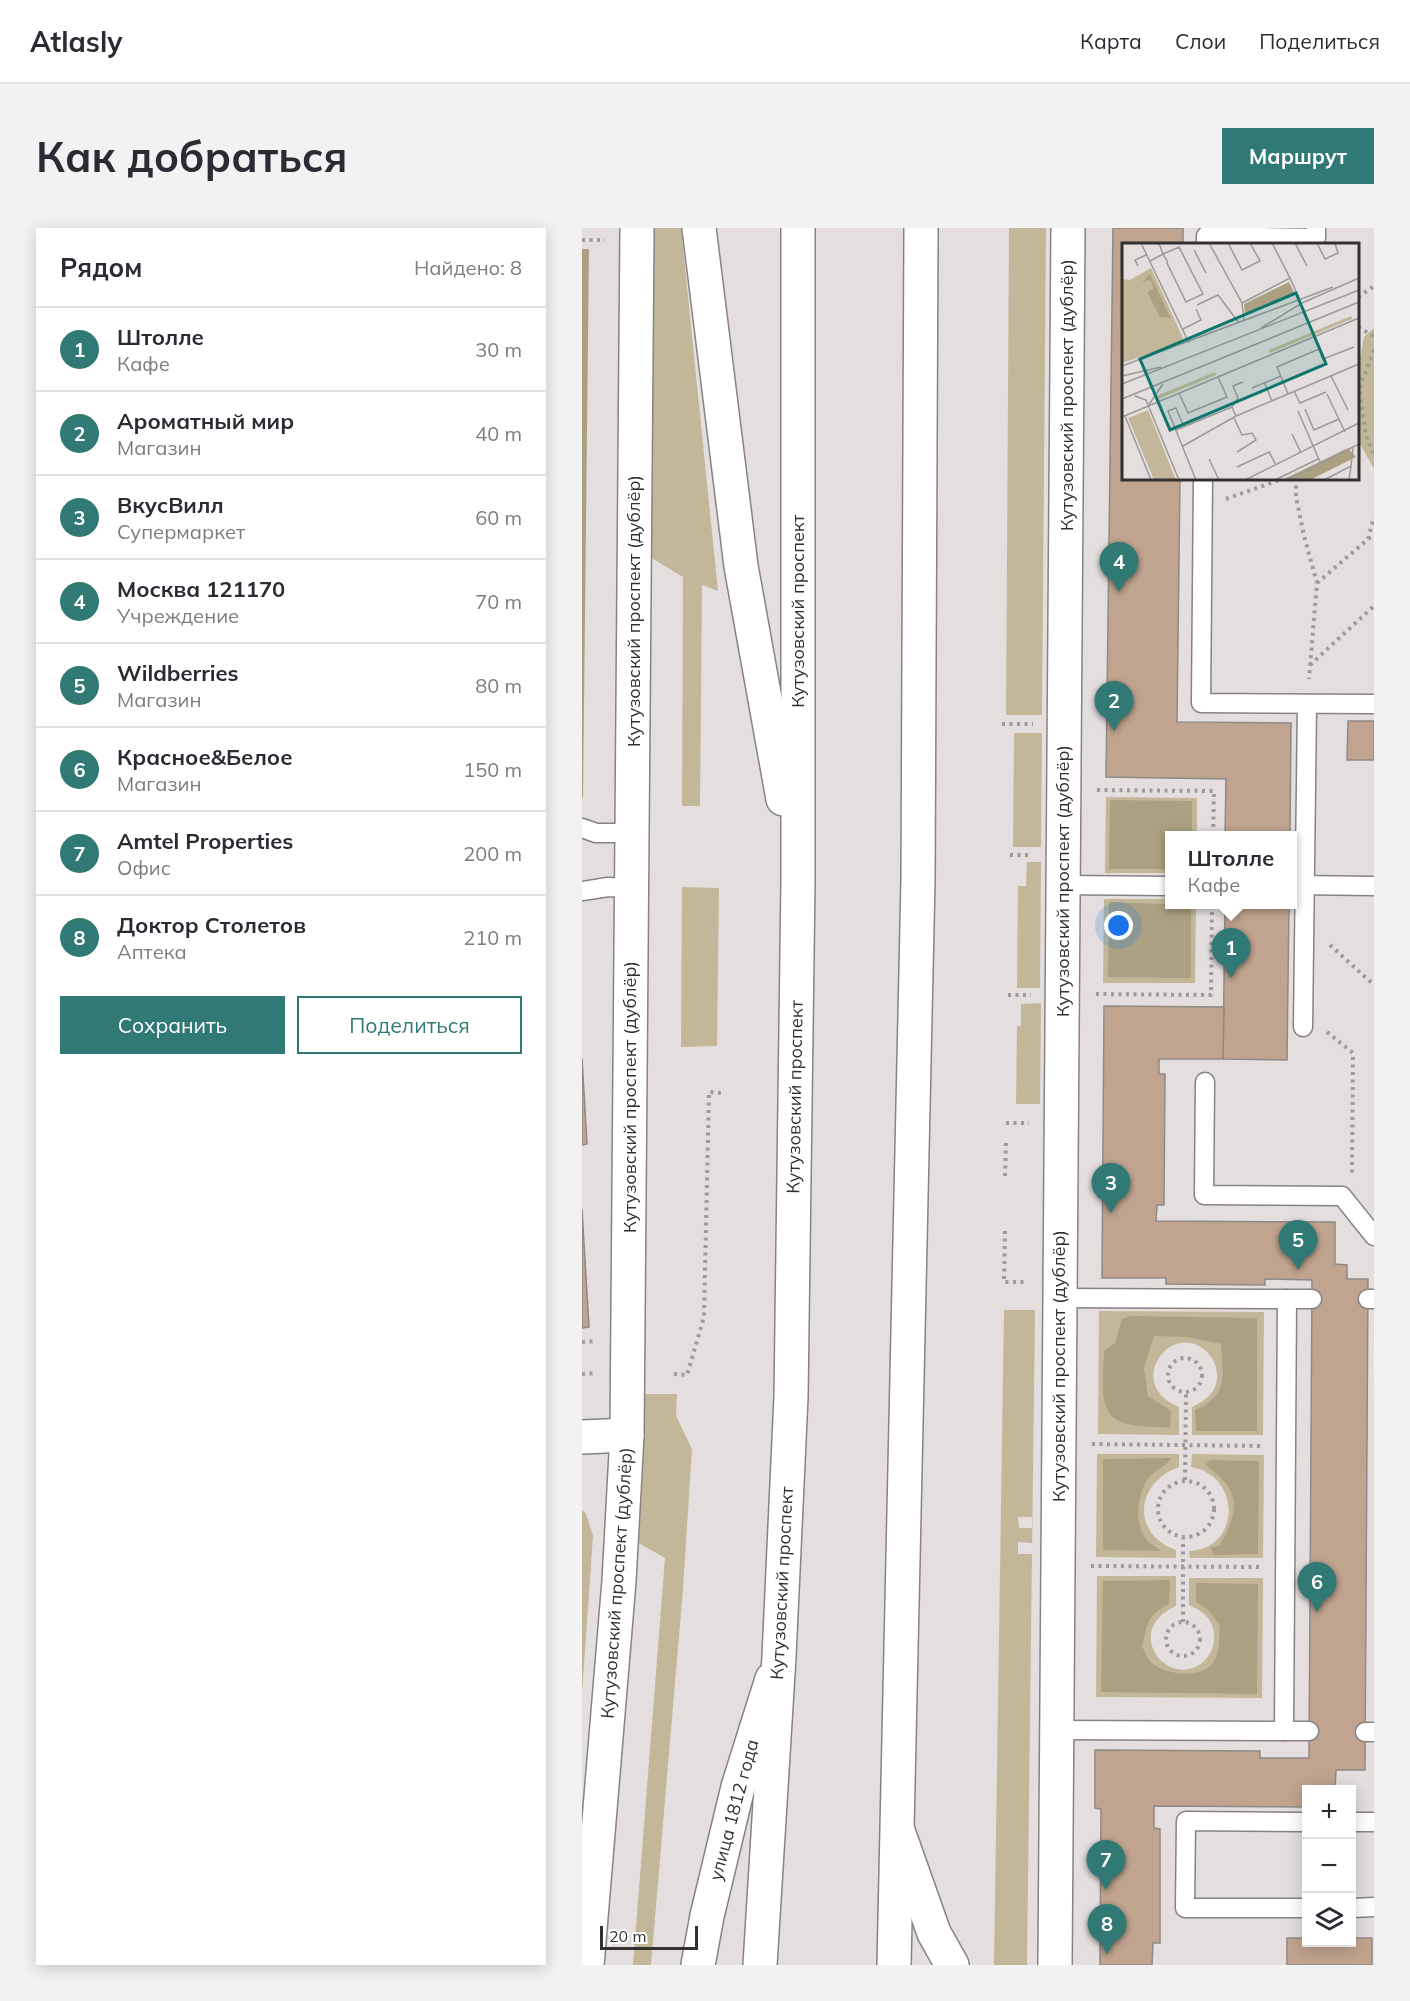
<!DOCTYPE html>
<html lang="ru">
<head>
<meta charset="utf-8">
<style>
  body { margin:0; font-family:Mulish,sans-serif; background:#f2f2f3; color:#2b2b33 }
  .controls { position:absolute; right:18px; bottom:18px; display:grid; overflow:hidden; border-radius:0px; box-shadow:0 3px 15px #0003 }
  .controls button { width:54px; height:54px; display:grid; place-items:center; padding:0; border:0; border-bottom:2px solid #e1e1e2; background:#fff; color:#2b2b33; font:30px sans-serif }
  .scale { position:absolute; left:18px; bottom:15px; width:98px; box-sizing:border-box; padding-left:6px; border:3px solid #333130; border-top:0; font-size:16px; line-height:21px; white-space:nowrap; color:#333130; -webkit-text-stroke:4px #fff; paint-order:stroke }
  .you { position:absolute; left:537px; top:698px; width:21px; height:21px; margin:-15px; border:4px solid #fff; border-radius:50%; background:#1a73e8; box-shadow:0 0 0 9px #1a73e833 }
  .badge { display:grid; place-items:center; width:39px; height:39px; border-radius:50%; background:#307974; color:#fff; font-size:20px; font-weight:700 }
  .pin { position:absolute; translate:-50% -50px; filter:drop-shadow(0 2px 3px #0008) }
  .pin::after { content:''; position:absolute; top:32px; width:21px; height:18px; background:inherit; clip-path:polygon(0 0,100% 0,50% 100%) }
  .popup { position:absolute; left:583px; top:603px; width:132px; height:78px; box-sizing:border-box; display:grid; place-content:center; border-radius:0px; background:#fff; filter:drop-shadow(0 2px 4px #0005); font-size:20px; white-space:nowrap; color:#7c7c81 }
  .popup b { font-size:22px; color:#2b2b33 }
  .popup::after { content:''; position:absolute; left:50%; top:100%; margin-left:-12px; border:12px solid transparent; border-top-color:#fff }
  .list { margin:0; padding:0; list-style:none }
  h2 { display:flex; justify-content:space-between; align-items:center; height:78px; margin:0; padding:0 24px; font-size:26px }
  h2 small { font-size:20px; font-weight:400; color:#7c7c81 }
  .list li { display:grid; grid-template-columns:39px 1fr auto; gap:18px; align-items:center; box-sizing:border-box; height:84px; padding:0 24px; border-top:2px solid #e1e1e2 }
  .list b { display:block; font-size:22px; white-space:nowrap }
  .list p { margin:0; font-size:20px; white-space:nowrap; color:#7c7c81 }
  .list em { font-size:20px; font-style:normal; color:#7c7c81 }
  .actions { display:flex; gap:12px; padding:18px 24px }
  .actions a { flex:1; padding:14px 0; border:2px solid #307974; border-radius:0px; text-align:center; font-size:21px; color:#307974 }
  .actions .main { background:#307974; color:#fff }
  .icon { flex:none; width:33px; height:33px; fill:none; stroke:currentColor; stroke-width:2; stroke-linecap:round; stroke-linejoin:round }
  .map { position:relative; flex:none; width:792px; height:1737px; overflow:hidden; border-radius:0px }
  header { display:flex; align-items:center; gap:36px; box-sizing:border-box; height:84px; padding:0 30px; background:#fff; border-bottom:2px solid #e1e1e2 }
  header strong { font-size:28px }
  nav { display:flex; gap:33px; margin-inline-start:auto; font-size:21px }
  .intro { display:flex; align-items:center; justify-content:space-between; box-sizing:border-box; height:144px; padding:0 36px }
  h1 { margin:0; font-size:42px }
  .button { padding:15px 27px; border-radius:0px; background:#307974; color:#fff; font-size:21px; font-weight:700 }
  main { display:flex; gap:36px; padding:0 36px }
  aside { flex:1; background:#fff; border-radius:0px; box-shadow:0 3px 15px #0003 }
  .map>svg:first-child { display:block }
  .green { fill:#c2b899; fill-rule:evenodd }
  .forest { fill:#aba182 }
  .building { fill:#c0a48f; stroke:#8e8a87; stroke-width:1.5 }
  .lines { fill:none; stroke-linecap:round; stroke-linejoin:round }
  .lane-casing { stroke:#878382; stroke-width:21 }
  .street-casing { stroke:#878382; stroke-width:36 }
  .secondary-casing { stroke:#878382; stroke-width:36 }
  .primary-casing { stroke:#878382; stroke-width:36 }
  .path { stroke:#9f9b9a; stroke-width:4; stroke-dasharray:3 4.5; stroke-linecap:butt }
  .lane { stroke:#fff; stroke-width:18 }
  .street { stroke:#fff; stroke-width:33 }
  .secondary { stroke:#fff; stroke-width:33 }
  .primary { stroke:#fff; stroke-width:33 }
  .labels { text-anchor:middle; stroke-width:4.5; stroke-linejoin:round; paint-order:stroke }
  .street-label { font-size:18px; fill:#333130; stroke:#fff }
  .inset-road { fill:none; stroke:#9d9998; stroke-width:1.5 }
  .view { fill:#0f766e; fill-opacity:0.15; stroke:#0f766e; stroke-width:3 }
  .inset-edge { fill:none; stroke:#333130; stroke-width:3 }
</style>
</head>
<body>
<header>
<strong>Atlasly</strong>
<nav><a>Карта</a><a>Слои</a><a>Поделиться</a></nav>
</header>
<div class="intro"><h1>Как добраться</h1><a class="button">Маршрут</a></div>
<main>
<aside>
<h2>Рядом<small>Найдено: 8</small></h2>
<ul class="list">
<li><span class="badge">1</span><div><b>Штолле</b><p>Кафе</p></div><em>30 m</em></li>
<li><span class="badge">2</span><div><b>Ароматный мир</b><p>Магазин</p></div><em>40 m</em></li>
<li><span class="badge">3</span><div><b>ВкусВилл</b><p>Супермаркет</p></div><em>60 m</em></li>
<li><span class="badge">4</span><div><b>Москва 121170</b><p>Учреждение</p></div><em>70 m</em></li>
<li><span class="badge">5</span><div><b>Wildberries</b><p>Магазин</p></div><em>80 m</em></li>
<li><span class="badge">6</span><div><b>Красное&amp;Белое</b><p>Магазин</p></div><em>150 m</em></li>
<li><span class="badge">7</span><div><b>Amtel Properties</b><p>Офис</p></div><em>200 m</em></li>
<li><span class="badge">8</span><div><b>Доктор Столетов</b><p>Аптека</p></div><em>210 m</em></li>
</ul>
<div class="actions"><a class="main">Сохранить</a><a>Поделиться</a></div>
</aside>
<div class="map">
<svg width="792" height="1737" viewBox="0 0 792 1737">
  <rect width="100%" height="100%" fill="#e4dfde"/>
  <!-- green -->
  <g class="green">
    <path d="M 71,0 L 99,0 L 136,363 L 120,357 L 118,578 L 100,578 L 101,349 L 68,329 Z"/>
    <path d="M 427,0 L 464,0 L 460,487 L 424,487 Z"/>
    <path d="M 792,100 L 792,241 L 777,214 L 776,140 L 782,109 Z"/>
    <path d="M 432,505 L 460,505 L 459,619 L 431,619 Z"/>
    <path d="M 524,569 L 615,570 L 615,607 L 588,608 L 587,645 L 523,645 Z"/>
    <path d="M 445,634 L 459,634 L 458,760 L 435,760 L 436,658 L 444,658 Z"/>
    <path d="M 100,659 L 137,660 L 135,818 L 99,819 Z"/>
    <path d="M 522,671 L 587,671 L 588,676 L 614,677 L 613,755 L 521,755 Z"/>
    <path d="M 459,775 L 458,876 L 434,876 L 435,798 L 439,798 L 439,776 Z"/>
    <path d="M 422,1082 L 453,1082 L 445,1737 L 412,1737 ZM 436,1289 L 450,1289 L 450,1300 L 437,1300 ZM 436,1314 L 450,1315 L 450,1326 L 436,1326 Z"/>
    <path d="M 517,1083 L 682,1084 L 681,1207 L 610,1207 L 610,1179 C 623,1173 635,1164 635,1149 C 635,1139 632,1131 625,1124 C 590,1090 541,1156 597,1179 L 597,1207 L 516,1206 Z"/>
    <path d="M 63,1166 L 95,1166 L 94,1188 L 110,1221 L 101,1361 L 69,1737 L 51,1737 L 83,1330 L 55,1314 Z"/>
    <path d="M 515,1226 L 597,1226 L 597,1239 C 553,1255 549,1306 594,1322 L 594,1330 L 514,1329 Z"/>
    <path d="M 610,1226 L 682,1227 L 681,1330 L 608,1330 L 607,1323 C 658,1322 661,1248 609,1239 Z"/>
    <path d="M 0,1282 L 4,1286 L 11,1308 L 0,1465 Z"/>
    <path d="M 515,1348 L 594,1348 L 594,1378 C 537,1403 590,1467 624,1431 C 630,1424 633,1416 632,1406 C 631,1390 620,1383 607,1377 L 607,1350 L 681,1350 L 680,1470 L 514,1469 Z"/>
  </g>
  <!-- forest -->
  <g class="forest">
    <path d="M 0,21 L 7,21 L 1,570 L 0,569 Z"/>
    <path d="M 528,572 L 610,573 L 610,607 L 588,608 L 587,641 L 527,641 Z"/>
    <path d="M 527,674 L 609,677 L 609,750 L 526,749 Z"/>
    <path d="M 549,1088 L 675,1090 L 675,1203 L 614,1203 L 613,1182 C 647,1167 641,1148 639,1116 L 605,1109 L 572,1108 L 562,1140 L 566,1168 L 589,1183 L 588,1200 C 573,1198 551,1200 537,1193 C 514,1183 522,1144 522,1123 L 533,1115 L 540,1091 Z"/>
    <path d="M 590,1230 C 583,1239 571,1243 565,1252 C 555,1268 552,1295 564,1311 C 568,1316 575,1319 579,1323 L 521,1322 L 521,1231 Z"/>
    <path d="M 628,1232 L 677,1233 L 676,1326 L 631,1327 L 629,1320 L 638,1317 C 658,1280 659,1262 623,1237 Z"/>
    <path d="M 588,1352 L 587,1376 C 564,1388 566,1395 560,1419 C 563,1423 566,1432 570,1435 C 583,1447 620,1451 631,1435 C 638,1425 637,1408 638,1397 L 626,1382 L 614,1374 L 614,1355 L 676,1356 L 675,1466 L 519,1464 L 521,1353 Z"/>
  </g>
  <!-- building -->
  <g class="building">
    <path d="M 531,0 L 601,0 L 601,16 L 542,16 L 542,250 L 598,250 L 595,494 L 709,495 L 708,608 L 643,608 L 644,551 L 524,549 Z"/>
    <path d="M 766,493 L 792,493 L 792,532 L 765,532 Z"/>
    <path d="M 643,676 L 707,676 L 705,832 L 641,831 Z"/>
    <path d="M 522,778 L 642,779 L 641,831 L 577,831 L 577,846 L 583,846 L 582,977 L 575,977 L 574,993 L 753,994 L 753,1036 L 765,1037 L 765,1051 L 786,1051 L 783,1542 L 754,1542 L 753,1562 L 724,1562 L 724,1579 L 572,1578 L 572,1600 L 578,1601 L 578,1715 L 571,1715 L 570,1737 L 518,1737 L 519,1581 L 513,1580 L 513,1522 L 678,1523 L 678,1530 L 727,1530 L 730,1052 L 683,1051 L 683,1057 L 584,1056 L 584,1050 L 520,1050 Z"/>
    <path d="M 0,830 L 5,916 L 0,917 Z"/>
    <path d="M 0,981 L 7,1099 L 0,1100 Z"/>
    <path d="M 705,1710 L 724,1710 L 724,1714 L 770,1714 L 770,1710 L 790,1710 L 790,1737 L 705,1737 Z"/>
  </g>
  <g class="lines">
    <defs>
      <g id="lane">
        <path d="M 624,16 L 624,8 L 734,10 L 734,0"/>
        <path d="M 621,250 L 619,475 L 792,476"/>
        <path d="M 0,600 L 14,605 L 50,605"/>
        <path d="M 481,657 L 588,658"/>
        <path d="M 713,657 L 792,658"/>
        <path d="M 0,663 L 26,659 L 50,660"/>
        <path d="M 721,799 L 725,476"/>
        <path d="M 623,854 L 622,967 L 760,968 L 792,1008"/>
        <path d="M 705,1071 L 730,1071"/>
        <path d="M 786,1071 L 792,1071"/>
        <path d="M 475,1502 L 702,1503 L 705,1071 L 478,1070"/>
        <path d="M 702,1503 L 727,1503"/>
        <path d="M 783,1504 L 792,1504"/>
        <path d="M 724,1594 L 604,1593 L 603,1680 L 724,1680"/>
        <path d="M 770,1594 L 792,1594"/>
        <path d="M 770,1680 L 792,1679"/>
      </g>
      <g id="street">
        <path d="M 0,1209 L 45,1207"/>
        <path d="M 316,1603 L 352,1705 L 370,1737"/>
        <path d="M 5,1737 L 37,1353 L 45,1207 L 55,0"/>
        <path d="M 473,1737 L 486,0"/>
      </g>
      <path id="secondary" d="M 116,1737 L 125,1688 L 156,1559 L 190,1451"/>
      <g id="primary">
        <path d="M 117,0 L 159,338 L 201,571"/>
        <path d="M 178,1737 L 197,1429 L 209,1169 L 216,653 L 216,0"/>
        <path d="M 312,1737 L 336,652 L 339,0"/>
      </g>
    </defs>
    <!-- lane casing -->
    <use href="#lane" class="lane-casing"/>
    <!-- street casing -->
    <use href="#street" class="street-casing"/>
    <!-- secondary casing -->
    <use href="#secondary" class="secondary-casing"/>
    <!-- primary casing -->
    <use href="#primary" class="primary-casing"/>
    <!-- path -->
    <g class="path">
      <path d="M 0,12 L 23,12"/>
      <path d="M 776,69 L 792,58"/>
      <path d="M 776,99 L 792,108"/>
      <path d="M 792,122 L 777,161 L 784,208 L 792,227"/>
      <path d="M 714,250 L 714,269 L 722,308 L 735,355 L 727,451"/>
      <path d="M 644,271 L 703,250"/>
      <path d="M 786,311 L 792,289"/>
      <path d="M 735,355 L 792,306"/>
      <path d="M 728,437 L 792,378"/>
      <path d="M 420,496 L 451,496"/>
      <path d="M 515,562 L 632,563 L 631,608"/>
      <path d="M 428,627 L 450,627"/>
      <path d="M 748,717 L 792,757"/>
      <path d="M 514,766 L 629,767 L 630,676"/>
      <path d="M 426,767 L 449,767"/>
      <path d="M 745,804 L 771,825 L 770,945"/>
      <path d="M 424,895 L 447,895"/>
      <path d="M 423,948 L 424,913"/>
      <path d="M 423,1003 L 422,1054 L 445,1054"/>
      <path d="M 0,1114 L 14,1113"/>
      <circle cx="603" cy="1147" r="17"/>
      <path d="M 0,1146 L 14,1145"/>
      <path d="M 92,1146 L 105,1147 L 122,1089 L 127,864 L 140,865"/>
      <path d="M 510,1216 L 679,1218"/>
      <path d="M 603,1252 L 604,1164"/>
      <circle cx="604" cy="1281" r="28"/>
      <path d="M 509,1338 L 678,1339"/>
      <circle cx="601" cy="1411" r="17"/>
      <path d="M 601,1394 L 601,1310"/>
    </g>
    <!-- lane -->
    <use href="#lane" class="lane"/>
    <!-- street -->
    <use href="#street" class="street"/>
    <!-- secondary -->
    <use href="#secondary" class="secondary"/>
    <!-- primary -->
    <use href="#primary" class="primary"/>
  </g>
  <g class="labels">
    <!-- street labels -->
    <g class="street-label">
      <text transform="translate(485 167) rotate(-90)" y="6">Кутузовский проспект (дублёр)</text>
      <text transform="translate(52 383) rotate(-90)" y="6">Кутузовский проспект (дублёр)</text>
      <text transform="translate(216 383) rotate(-90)" y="6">Кутузовский проспект</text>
      <text transform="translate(481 653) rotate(-90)" y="6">Кутузовский проспект (дублёр)</text>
      <text transform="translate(48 869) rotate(-90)" y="6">Кутузовский проспект (дублёр)</text>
      <text transform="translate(213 869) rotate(-89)" y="6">Кутузовский проспект</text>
      <text transform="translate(477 1138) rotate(-90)" y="6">Кутузовский проспект (дублёр)</text>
      <text transform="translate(35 1355) rotate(-86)" y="6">Кутузовский проспект (дублёр)</text>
      <text transform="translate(200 1355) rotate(-87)" y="6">Кутузовский проспект</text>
      <text transform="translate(152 1582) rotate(-75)" y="6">улица 1812 года</text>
    </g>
  </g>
  <!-- overview -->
  <g transform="translate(540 15)">
    <rect width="237" height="237" fill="#e4dfde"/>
    <path d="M 29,25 L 61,95 L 57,101 L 0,120 L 0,36 L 8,37 ZM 229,73 L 230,76 L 148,110 L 147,107 ZM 93,129 L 94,132 L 34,157 L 32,154 ZM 26,167 L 54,237 L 32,237 L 6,175 Z" fill="#c2b899"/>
    <path d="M 28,31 L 48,74 L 48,75 L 38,74 L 25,49 L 32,45 L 28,37 L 20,39 ZM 167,39 L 173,51 L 123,72 L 122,61 ZM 226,205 L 234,214 L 188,237 L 160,237 Z" fill="#aba182"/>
    <path class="inset-road" d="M 19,0 L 67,100M 87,0 L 120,60 L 122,78M 106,0 L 120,27 L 138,18 L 128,0M 173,0 L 185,23M 195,0 L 203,16 L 216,10 L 213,0M 72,7 L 84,30M 28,18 L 41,11 L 57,4 L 81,51 L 64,59 L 45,20 L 45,18 L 41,11 L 38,3 L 36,0M 16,23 L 13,17 L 24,12M 168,35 L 177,55M 120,60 L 168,35 L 150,0M 75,62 L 96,52 L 117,80M 139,85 L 180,60 L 237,35M 61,86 L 79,77 L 74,66M 0,123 L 211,44M 0,133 L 39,124M 209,133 L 226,167M 142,139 L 150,158M 0,141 L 237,47M 130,145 L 159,133M 172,148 L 178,160 L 204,149M 57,150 L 66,170 L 105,154 L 96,134M 166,151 L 155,124 L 197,106 L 201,116 L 232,104M 205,151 L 223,189M 13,153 L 24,157 L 57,237M 0,156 L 237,59M 26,163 L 41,141M 110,164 L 116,155 L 111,143 L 121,139M 183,166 L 192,187 L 217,176M 176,168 L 199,221M 3,173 L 29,237M 0,174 L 237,75M 112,175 L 120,192 L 130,190 L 134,197 L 115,209M 62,184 L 54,165 L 46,168 L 74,237M 54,187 L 110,164 L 114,173M 170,191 L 179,210M 61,203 L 114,173 L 237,121M 87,216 L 97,237M 229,223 L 231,205M 115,224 L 147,209 L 154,222M 123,237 L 237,180M 153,237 L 196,216M 166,237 L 237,201M 202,237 L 229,223 L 227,237"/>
    <path class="view" d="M 174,50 L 204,121 L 48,187 L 18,116 Z"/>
    <rect width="237" height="237" class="inset-edge"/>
  </g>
</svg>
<div class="controls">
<button>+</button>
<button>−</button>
<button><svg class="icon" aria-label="layers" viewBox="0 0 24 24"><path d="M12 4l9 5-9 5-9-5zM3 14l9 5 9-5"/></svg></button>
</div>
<div class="scale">20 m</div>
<div class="you"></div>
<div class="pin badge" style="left:649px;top:750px">1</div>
<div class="popup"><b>Штолле</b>Кафе</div>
<div class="pin badge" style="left:532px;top:503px">2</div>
<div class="pin badge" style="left:529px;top:985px">3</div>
<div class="pin badge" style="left:537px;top:364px">4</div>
<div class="pin badge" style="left:716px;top:1042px">5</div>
<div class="pin badge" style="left:735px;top:1384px">6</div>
<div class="pin badge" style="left:524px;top:1662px">7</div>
<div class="pin badge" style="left:525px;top:1726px">8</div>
</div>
</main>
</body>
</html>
